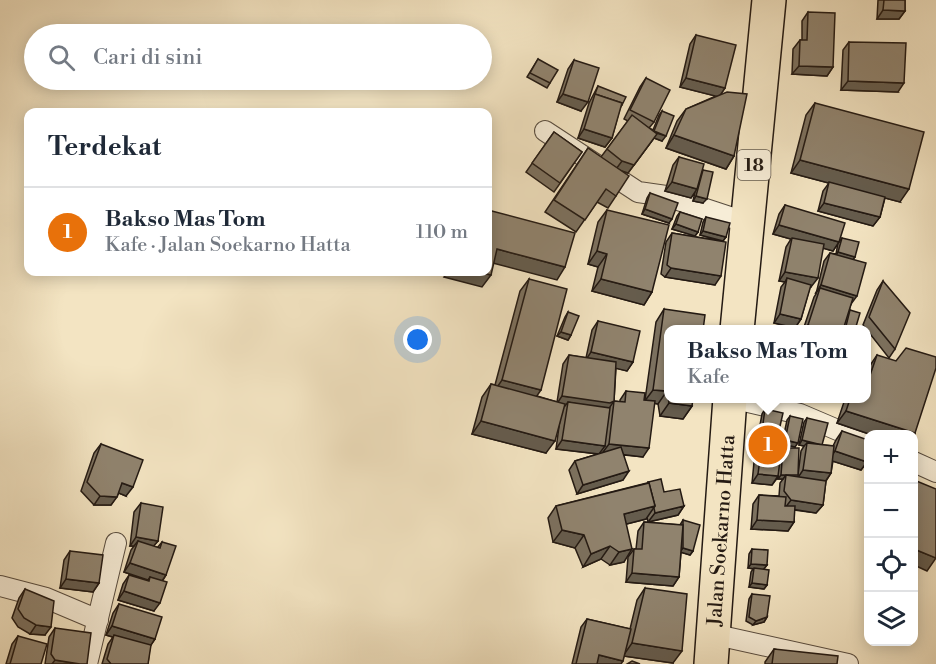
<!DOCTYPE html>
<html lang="id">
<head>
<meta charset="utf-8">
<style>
  body { margin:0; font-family:"Libre Bodoni",serif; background:#f6f6f7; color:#1f2937 }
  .controls { position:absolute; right:18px; bottom:18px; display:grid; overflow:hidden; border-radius:12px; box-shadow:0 3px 15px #0003 }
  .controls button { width:54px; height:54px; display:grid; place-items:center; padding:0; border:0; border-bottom:2px solid #e0e1e3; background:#fff; color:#1f2937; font:30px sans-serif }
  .you { position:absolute; left:418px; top:340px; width:21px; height:21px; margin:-15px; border:4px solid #fff; border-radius:50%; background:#1a73e8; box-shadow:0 0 0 9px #1a73e833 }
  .badge { display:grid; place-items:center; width:39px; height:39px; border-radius:50%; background:#8f2418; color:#fff; font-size:20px; font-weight:700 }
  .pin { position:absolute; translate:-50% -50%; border:3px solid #fff; box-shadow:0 2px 6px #0006 }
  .popup { position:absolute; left:664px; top:325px; width:207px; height:78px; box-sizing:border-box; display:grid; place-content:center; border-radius:12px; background:#fff; filter:drop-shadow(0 2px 4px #0005); font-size:20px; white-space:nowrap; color:#747a83 }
  .popup b { font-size:22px; color:#1f2937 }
  .popup::after { content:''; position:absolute; left:50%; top:100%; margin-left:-12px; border:12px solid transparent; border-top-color:#fff }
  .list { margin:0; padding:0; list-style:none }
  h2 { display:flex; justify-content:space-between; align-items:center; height:78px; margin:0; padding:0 24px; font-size:26px }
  h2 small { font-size:20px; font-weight:400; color:#747a83 }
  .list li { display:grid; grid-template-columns:39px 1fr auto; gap:18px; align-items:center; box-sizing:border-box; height:90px; padding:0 24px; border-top:2px solid #e0e1e3 }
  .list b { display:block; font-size:22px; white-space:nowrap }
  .list p { margin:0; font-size:20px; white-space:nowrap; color:#747a83 }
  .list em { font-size:20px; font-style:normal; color:#747a83 }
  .icon { flex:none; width:33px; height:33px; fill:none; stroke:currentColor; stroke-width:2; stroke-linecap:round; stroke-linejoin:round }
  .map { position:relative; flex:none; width:936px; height:664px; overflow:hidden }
  .search { position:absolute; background:#fff; box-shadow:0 3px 15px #0003; left:24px; top:24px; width:468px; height:66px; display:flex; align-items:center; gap:15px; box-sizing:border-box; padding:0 21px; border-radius:33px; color:#747a83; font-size:22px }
  .panel { position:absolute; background:#fff; box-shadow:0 3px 15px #0003; left:24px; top:108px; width:468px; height:168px; border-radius:12px }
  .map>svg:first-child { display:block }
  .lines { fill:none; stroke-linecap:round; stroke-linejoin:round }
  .minor-casing { stroke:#584c3f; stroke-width:22 }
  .trunk-casing { stroke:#241a13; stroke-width:36 }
  .minor { stroke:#f7edd7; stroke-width:20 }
  .trunk { stroke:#f3e4c2; stroke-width:33 }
  .wall { fill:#7c715f; stroke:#241a13; stroke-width:1.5 }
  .shaded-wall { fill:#655c4d; stroke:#241a13; stroke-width:1.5 }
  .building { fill:#90836e; stroke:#241a13; stroke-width:1.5 }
  .labels { text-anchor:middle; stroke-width:4.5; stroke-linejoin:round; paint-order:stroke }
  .shield { fill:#f7edd7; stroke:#63594e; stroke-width:1.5 }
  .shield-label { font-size:18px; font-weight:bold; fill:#241a13 }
  .street-label { font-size:20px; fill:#241a13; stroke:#f7edd7 }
</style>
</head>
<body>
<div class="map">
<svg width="936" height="664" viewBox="0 0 936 664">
  <rect width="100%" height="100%" fill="#f3e4c2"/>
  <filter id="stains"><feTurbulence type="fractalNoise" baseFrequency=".00333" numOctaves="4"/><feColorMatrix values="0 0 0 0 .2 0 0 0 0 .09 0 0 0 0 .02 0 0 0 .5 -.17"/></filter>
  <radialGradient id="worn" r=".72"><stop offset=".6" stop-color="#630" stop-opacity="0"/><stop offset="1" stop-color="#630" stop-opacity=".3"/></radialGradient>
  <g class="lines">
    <defs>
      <g id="minor">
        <path d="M 545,131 L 638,192 L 666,196 L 748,223"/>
        <path d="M 731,398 L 800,414 L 868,443"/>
        <path d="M 914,462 L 936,472"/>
        <path d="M 0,586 L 46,598 L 98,620"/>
        <path d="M 712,634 L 848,664"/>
        <path d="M 87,664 L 116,543"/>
      </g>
      <g id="trunk">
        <path d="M 737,330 L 769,0"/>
        <path id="s1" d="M 711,664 L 730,398"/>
      </g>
    </defs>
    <!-- minor casing -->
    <use href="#minor" class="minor-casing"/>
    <!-- trunk casing -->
    <use href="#trunk" class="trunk-casing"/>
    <!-- minor -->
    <use href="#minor" class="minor"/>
    <!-- trunk -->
    <use href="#trunk" class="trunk"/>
  </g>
  <!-- wall -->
  <g class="wall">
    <path d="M 878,0 L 905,0 L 905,11 L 899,19 L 877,19 Z"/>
    <path d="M 808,12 L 833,67 L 827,76 L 792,74 L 793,49 L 800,40 L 802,40 L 802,21 Z"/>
    <path d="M 696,35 L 725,88 L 720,95 L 734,156 L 726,169 L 666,148 L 677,121 L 686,109 L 716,96 L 680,87 L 690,44 Z"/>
    <path d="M 849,42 L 898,92 L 841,90 L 843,50 Z"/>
    <path d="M 538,59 L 550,83 L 547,88 L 527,77 Z"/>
    <path d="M 574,60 L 581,111 L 557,102 L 568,69 Z"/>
    <path d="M 646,78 L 654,122 L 649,128 L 653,130 L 659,115 L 662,111 L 662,141 L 654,138 L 628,173 L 623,172 L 616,196 L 608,208 L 597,202 L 576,232 L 545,212 L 588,148 L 601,157 L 628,121 L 624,119 L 640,87 Z"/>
    <path d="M 598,86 L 622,105 L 620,108 L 612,138 L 605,147 L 578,138 L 589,103 Z"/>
    <path d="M 815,103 L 900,202 L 885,198 L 880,217 L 873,226 L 818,211 L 823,191 L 829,183 L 791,173 L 806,115 Z"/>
    <path d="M 554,132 L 582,152 L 554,192 L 526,172 Z"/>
    <path d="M 679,157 L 703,170 L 703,203 L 693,201 L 695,192 L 691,198 L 665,191 L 673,165 Z"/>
    <path d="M 650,193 L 669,223 L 642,214 L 647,198 Z"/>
    <path d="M 785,205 L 840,241 L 842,238 L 855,257 L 853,259 L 851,304 L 848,313 L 850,310 L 855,330 L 803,330 L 814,297 L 816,294 L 824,261 L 830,253 L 836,254 L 838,243 L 833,251 L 823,248 L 811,287 L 810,287 L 801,319 L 795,328 L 774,323 L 781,287 L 785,282 L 779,281 L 786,247 L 791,239 L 773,234 L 779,214 Z"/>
    <path d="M 607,210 L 652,292 L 644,305 L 592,291 L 598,267 L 588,264 L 598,222 Z"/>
    <path d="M 680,212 L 698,232 L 695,236 L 672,229 L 677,216 Z"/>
    <path d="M 706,217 L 726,237 L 723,241 L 715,285 L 665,277 L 661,274 L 666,242 L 672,233 L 722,241 L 700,235 L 703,222 Z"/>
    <path d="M 529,279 L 537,396 L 557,402 L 563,364 L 569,355 L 586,358 L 592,330 L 598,321 L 633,362 L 627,371 L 616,368 L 614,401 L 620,402 L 620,400 L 626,391 L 645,400 L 656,322 L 664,309 L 692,406 L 683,419 L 660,416 L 658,404 L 654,403 L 643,457 L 624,455 L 623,480 L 577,494 L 569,470 L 575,461 L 598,454 L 556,449 L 560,419 L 546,453 L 472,434 L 482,397 L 491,384 L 495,385 L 520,291 Z"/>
    <path d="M 883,281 L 895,349 L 889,358 L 863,325 L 877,290 Z"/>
    <path d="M 568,312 L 571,335 L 568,340 L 557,336 L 565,317 Z"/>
    <path d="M 877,355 L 915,433 L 914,436 L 914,435 L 872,435 L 837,423 L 845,399 L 867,399 L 867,370 Z"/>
    <path d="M 765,409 L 778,435 L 775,439 L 758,436 L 762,414 Z"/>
    <path d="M 790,416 L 795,447 L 782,444 L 787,420 Z"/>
    <path d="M 807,418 L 822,445 L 833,446 L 836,440 L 842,431 L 867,462 L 861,470 L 833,461 L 831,473 L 826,481 L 823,505 L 816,513 L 794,510 L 794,522 L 788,531 L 751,529 L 753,504 L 759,495 L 779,496 L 780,483 L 783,479 L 778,479 L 778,477 L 772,485 L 752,483 L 755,452 L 762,443 L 781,449 L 783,448 L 798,475 L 801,451 L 804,446 L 799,445 L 804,422 Z"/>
    <path d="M 101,444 L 126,496 L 119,493 L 111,505 L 94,505 L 81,491 L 94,453 Z"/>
    <path d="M 648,482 L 664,492 L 684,506 L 678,515 L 648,522 L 647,517 L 646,519 L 626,524 L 624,562 L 610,565 L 601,559 L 583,567 L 575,548 L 553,542 L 548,518 L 556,506 L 647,483 Z"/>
    <path d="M 141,503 L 158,541 L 153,546 L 157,548 L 162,542 L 166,575 L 163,580 L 154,611 L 118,600 L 123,584 L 129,575 L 148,580 L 124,572 L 131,550 L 134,546 L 130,546 L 134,512 Z"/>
    <path d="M 683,520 L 693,551 L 690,555 L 681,552 L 679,577 L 673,586 L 626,582 L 628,557 L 634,549 L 636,549 L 638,531 L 644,522 L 680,525 Z"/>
    <path d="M 752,549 L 767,565 L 764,569 L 767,585 L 764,589 L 749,587 L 751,572 L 753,569 L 748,568 L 749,554 Z"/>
    <path d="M 70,551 L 99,583 L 93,592 L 60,588 L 64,560 Z"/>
    <path d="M 645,588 L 673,663 L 624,656 L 621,664 L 572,664 L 581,627 L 587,619 L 630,629 L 637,600 Z"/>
    <path d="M 25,589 L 45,635 L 30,634 L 18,627 L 12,618 L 19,598 Z"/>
    <path d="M 752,594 L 767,617 L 764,622 L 753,625 L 746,621 L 749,599 Z"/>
    <path d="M 119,604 L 155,639 L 150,646 L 148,664 L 102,664 L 108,644 L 113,637 L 106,635 L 113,613 Z"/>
    <path d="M 55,628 L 87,664 L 45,664 L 49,637 Z"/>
    <path d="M 18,636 L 41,664 L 6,664 L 12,644 Z"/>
    <path d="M 774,649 L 837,664 L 765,664 L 765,662 Z"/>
  </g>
  <!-- shaded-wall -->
  <g class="shaded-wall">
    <path d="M 883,10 L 905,11 L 899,19 L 877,19 Z"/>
    <path d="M 799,66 L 833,67 L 827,76 L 792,74 Z"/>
    <path d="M 686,78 L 725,88 L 719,97 L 680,87 Z"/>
    <path d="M 848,81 L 904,83 L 898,92 L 841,90 Z"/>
    <path d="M 563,94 L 588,102 L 581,111 L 557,102 Z"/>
    <path d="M 584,129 L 612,138 L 605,147 L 578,138 Z"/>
    <path d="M 653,132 L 666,136 L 662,141 L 654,138 L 628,173 L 616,169 L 622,161 Z"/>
    <path d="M 674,135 L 734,156 L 726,169 L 666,148 Z"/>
    <path d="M 800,160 L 909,189 L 900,202 L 791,173 Z"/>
    <path d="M 672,182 L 697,189 L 691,198 L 665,191 Z"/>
    <path d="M 696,196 L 707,199 L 703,203 L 693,201 Z"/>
    <path d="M 824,203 L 880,217 L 873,226 L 818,211 Z"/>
    <path d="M 645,209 L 672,219 L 669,223 L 642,214 Z"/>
    <path d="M 676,224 L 698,232 L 695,236 L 672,229 Z"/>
    <path d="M 779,225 L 839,242 L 833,251 L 773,234 Z"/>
    <path d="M 703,231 L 726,237 L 723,241 L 700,235 Z"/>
    <path d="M 497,249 L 565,267 L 557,280 L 489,262 Z"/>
    <path d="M 597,251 L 607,254 L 598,267 L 588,264 Z"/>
    <path d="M 838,252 L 855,257 L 852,261 L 835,257 Z"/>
    <path d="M 671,268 L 721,276 L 715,285 L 665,277 Z"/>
    <path d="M 448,272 L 479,272 L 491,275 L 482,287 L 444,277 Z"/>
    <path d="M 785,272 L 818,278 L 811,287 L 787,282 L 787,278 L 785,282 L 779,281 Z"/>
    <path d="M 601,279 L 652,292 L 644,305 L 592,291 Z"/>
    <path d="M 821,285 L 857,296 L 851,304 L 820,288 L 815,294 Z"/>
    <path d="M 780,314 L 801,319 L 795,328 L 774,323 Z"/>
    <path d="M 808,325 L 822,330 L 805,330 Z"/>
    <path d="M 561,332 L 571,335 L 568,340 L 557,336 Z"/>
    <path d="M 591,352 L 633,362 L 627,371 L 585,361 Z"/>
    <path d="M 502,380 L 541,390 L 532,403 L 493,393 Z"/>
    <path d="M 653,390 L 667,391 L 658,404 L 644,402 Z"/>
    <path d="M 562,396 L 614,401 L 608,410 L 568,402 L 565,406 L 556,405 Z"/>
    <path d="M 669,403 L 692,406 L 683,419 L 660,416 Z"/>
    <path d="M 846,411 L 915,433 L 914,436 L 914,435 L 872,435 L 837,423 Z"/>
    <path d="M 481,421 L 555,441 L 546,453 L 472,434 Z"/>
    <path d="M 762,431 L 778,435 L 775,439 L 758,436 Z"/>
    <path d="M 562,440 L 605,446 L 599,454 L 556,449 Z"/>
    <path d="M 785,440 L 798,443 L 795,447 L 782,444 Z"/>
    <path d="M 802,440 L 822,445 L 807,443 L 804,446 L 799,445 Z"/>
    <path d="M 609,444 L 649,448 L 643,457 L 603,452 Z"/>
    <path d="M 835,451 L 867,462 L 861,470 L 829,460 Z"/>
    <path d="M 803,470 L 831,473 L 825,482 L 797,479 Z"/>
    <path d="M 629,471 L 623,480 L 577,494 L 583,485 Z"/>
    <path d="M 758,474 L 778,476 L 772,485 L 752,483 Z"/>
    <path d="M 781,475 L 786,475 L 783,479 L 778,479 Z"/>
    <path d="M 122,483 L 133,487 L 126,496 L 116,492 Z"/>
    <path d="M 100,496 L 117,497 L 111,505 L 94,505 Z"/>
    <path d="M 791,500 L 823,505 L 816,513 L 785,508 Z"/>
    <path d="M 655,506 L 646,519 L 615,527 L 624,514 Z"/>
    <path d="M 684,506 L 678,515 L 648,522 L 655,513 Z"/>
    <path d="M 757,520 L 794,522 L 788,531 L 751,529 Z"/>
    <path d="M 562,530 L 584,535 L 575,548 L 553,542 Z"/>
    <path d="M 136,537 L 158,541 L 151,549 L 138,541 L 134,546 L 130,546 Z"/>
    <path d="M 610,546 L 601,559 L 583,567 L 591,554 Z"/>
    <path d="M 683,548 L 693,551 L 690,555 L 680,552 Z"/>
    <path d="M 632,549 L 624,562 L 610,565 L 619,552 Z"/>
    <path d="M 914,549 L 936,558 L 927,571 L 914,565 Z"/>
    <path d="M 130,563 L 166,575 L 160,584 L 150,577 L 148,580 L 124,572 Z"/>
    <path d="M 751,564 L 767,565 L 763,570 L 748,568 Z"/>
    <path d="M 632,573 L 679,577 L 673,586 L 626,582 Z"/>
    <path d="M 66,579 L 99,583 L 93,592 L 60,588 Z"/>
    <path d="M 752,583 L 767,585 L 764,589 L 749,587 Z"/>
    <path d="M 124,591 L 160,603 L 154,611 L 118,600 Z"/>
    <path d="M 767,617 L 764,622 L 753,625 L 756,621 Z"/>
    <path d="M 36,625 L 51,627 L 45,635 L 30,634 Z"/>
    <path d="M 112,626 L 155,639 L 149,648 L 106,635 Z"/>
    <path d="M 632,643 L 682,651 L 673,663 L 623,656 Z"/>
    <path d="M 599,655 L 623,661 L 621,664 L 593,664 Z"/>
    <path d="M 55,660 L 80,664 L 52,664 Z"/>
  </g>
  <!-- building -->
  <g class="building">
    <path d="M 884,0 L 905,0 L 905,11 L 883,10 Z"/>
    <path d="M 808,12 L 835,13 L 833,67 L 799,66 L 800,40 L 807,40 Z"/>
    <path d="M 696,35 L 736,45 L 725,88 L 686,78 Z"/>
    <path d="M 849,42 L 906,43 L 904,83 L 848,81 Z"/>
    <path d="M 538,59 L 558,70 L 550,83 L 530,73 Z"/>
    <path d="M 574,60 L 599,68 L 588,102 L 563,94 Z"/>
    <path d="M 646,78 L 670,90 L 654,122 L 630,110 Z"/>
    <path d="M 598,86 L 626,97 L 622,105 L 621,105 L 622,103 L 595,94 Z"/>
    <path d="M 727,92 L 747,94 L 734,156 L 674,135 L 686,109 Z"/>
    <path d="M 595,94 L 622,103 L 612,138 L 584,129 Z"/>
    <path d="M 815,103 L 924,132 L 909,189 L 800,160 Z"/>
    <path d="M 662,111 L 674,116 L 666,136 L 654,131 Z"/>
    <path d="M 632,115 L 657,134 L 634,165 L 622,161 L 607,149 Z"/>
    <path d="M 554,132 L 582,152 L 560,183 L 532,163 Z"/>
    <path d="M 588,148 L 629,176 L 616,196 L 606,189 L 585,220 L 554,200 Z"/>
    <path d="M 679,157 L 704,164 L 697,189 L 672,182 Z"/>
    <path d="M 703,170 L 713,172 L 707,199 L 696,196 Z"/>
    <path d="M 829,182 L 885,197 L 880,217 L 824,203 Z"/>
    <path d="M 650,193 L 678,203 L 672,219 L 645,209 Z"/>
    <path d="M 785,205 L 845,223 L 839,242 L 779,225 Z"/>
    <path d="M 488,210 L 575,233 L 565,267 L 497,249 L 491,275 L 479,272 L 488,272 Z"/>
    <path d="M 607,210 L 669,225 L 652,292 L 601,279 L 607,254 L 597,251 Z"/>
    <path d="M 680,212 L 702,219 L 698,232 L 676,224 Z"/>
    <path d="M 706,217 L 730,223 L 726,237 L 703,231 Z"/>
    <path d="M 672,233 L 726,242 L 721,276 L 671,268 L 667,265 Z"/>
    <path d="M 792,238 L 824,244 L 818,278 L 785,272 Z"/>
    <path d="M 842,238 L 859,242 L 855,257 L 838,252 Z"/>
    <path d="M 830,253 L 866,263 L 857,296 L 821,285 Z"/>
    <path d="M 787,278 L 811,285 L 801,319 L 780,314 Z"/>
    <path d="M 529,279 L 567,289 L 541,390 L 502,380 Z"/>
    <path d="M 883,281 L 910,313 L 895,349 L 869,317 Z"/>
    <path d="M 820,288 L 853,298 L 843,330 L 822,330 L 808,325 Z"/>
    <path d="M 664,309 L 705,315 L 703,330 L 669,330 L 669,399 L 693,399 L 692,406 L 669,403 L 667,391 L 653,390 Z"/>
    <path d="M 850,310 L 860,313 L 855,330 L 845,330 Z"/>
    <path d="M 568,312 L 579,316 L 571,335 L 561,332 Z"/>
    <path d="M 598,321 L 640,331 L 633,362 L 591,352 Z"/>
    <path d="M 906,348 L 936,357 L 936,368 L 915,433 L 846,411 L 850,399 L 867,399 L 867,384 L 877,355 L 896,361 Z"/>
    <path d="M 569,355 L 616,362 L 614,401 L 625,402 L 626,391 L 645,393 L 644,400 L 655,401 L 649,448 L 609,444 L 614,401 L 610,403 L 562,396 Z"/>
    <path d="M 491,384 L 565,404 L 555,441 L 481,421 Z"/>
    <path d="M 568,402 L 610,408 L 605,446 L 562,440 Z"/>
    <path d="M 765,409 L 783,413 L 778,435 L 762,431 Z"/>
    <path d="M 790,416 L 803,419 L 798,443 L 785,440 Z"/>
    <path d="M 807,418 L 828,423 L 822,445 L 802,440 Z"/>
    <path d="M 842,431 L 868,440 L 868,456 L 867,462 L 835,451 Z"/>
    <path d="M 762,443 L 782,445 L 778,476 L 758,474 Z"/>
    <path d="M 807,443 L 834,446 L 831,473 L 803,470 Z"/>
    <path d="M 101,444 L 143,460 L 133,487 L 122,483 L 117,497 L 100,496 L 87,482 Z"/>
    <path d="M 621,447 L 629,471 L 583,485 L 575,461 Z"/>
    <path d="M 783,448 L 799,448 L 798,475 L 781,475 Z"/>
    <path d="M 786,475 L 826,481 L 823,505 L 791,500 L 784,491 Z"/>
    <path d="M 661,479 L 664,492 L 680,489 L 684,506 L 655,513 L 654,508 L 655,506 L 649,483 L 648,483 L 648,482 Z"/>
    <path d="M 914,480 L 936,489 L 936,558 L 914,549 Z"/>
    <path d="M 649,483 L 655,506 L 624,514 L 632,549 L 619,552 L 610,546 L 591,554 L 584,535 L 562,530 L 556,506 Z"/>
    <path d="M 759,495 L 786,497 L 785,506 L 795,506 L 794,522 L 757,520 Z"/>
    <path d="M 141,503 L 163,507 L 158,541 L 136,537 Z"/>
    <path d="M 683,520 L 700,525 L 693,551 L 683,548 Z"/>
    <path d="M 644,522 L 683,525 L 679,577 L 632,573 L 634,549 L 642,549 Z"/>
    <path d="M 138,541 L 160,548 L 162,542 L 176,546 L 166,575 L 130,563 Z"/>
    <path d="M 752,549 L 768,550 L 767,565 L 751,564 Z"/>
    <path d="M 70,551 L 103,555 L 99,583 L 66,579 Z"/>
    <path d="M 754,568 L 769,570 L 767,585 L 752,583 Z"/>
    <path d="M 129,575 L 149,581 L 150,577 L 167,582 L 160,603 L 124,591 Z"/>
    <path d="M 645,588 L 687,594 L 682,651 L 632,643 Z"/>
    <path d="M 25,589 L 54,601 L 51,627 L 36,625 L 24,618 L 18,609 Z"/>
    <path d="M 752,594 L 770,596 L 767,617 L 756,621 L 749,617 Z"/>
    <path d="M 119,604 L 162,617 L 155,639 L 112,626 Z"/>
    <path d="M 587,619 L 631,629 L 623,661 L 599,655 L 597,664 L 576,664 Z"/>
    <path d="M 55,628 L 91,633 L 87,664 L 80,664 L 55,660 L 51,654 Z"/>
    <path d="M 114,635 L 151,645 L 148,664 L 111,664 L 107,659 Z"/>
    <path d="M 18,636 L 47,644 L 41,664 L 10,664 Z"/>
    <path d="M 774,649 L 838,656 L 837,664 L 772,664 Z"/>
    <path d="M 632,661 L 640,664 L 627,664 Z"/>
  </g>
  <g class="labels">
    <!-- shield labels -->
    <rect class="shield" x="737.5" y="150" width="33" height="30" rx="4.5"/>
    <g class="shield-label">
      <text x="754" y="171">18</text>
    </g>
    <!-- street labels -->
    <g class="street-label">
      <text dy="7" stroke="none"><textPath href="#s1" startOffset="134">Jalan Soekarno Hatta</textPath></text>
    </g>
  </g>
  <rect width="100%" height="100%" filter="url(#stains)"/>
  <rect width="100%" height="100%" fill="url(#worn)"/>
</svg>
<div class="controls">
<button>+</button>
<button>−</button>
<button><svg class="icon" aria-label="locate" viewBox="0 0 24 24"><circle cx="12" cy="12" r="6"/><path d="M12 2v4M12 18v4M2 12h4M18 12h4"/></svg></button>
<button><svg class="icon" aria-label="layers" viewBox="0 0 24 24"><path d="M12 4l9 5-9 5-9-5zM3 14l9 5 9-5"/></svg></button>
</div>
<div class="you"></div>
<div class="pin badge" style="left:768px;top:445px;background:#e8710a">1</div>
<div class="popup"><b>Bakso Mas Tom</b>Kafe</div>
<div class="search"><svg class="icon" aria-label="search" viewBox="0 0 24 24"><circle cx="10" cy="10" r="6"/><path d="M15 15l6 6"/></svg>Cari di sini</div>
<section class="panel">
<h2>Terdekat<small></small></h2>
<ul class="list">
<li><span class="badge" style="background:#e8710a">1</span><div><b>Bakso Mas Tom</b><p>Kafe · Jalan Soekarno Hatta</p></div><em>110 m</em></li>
</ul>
</section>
</div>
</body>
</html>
